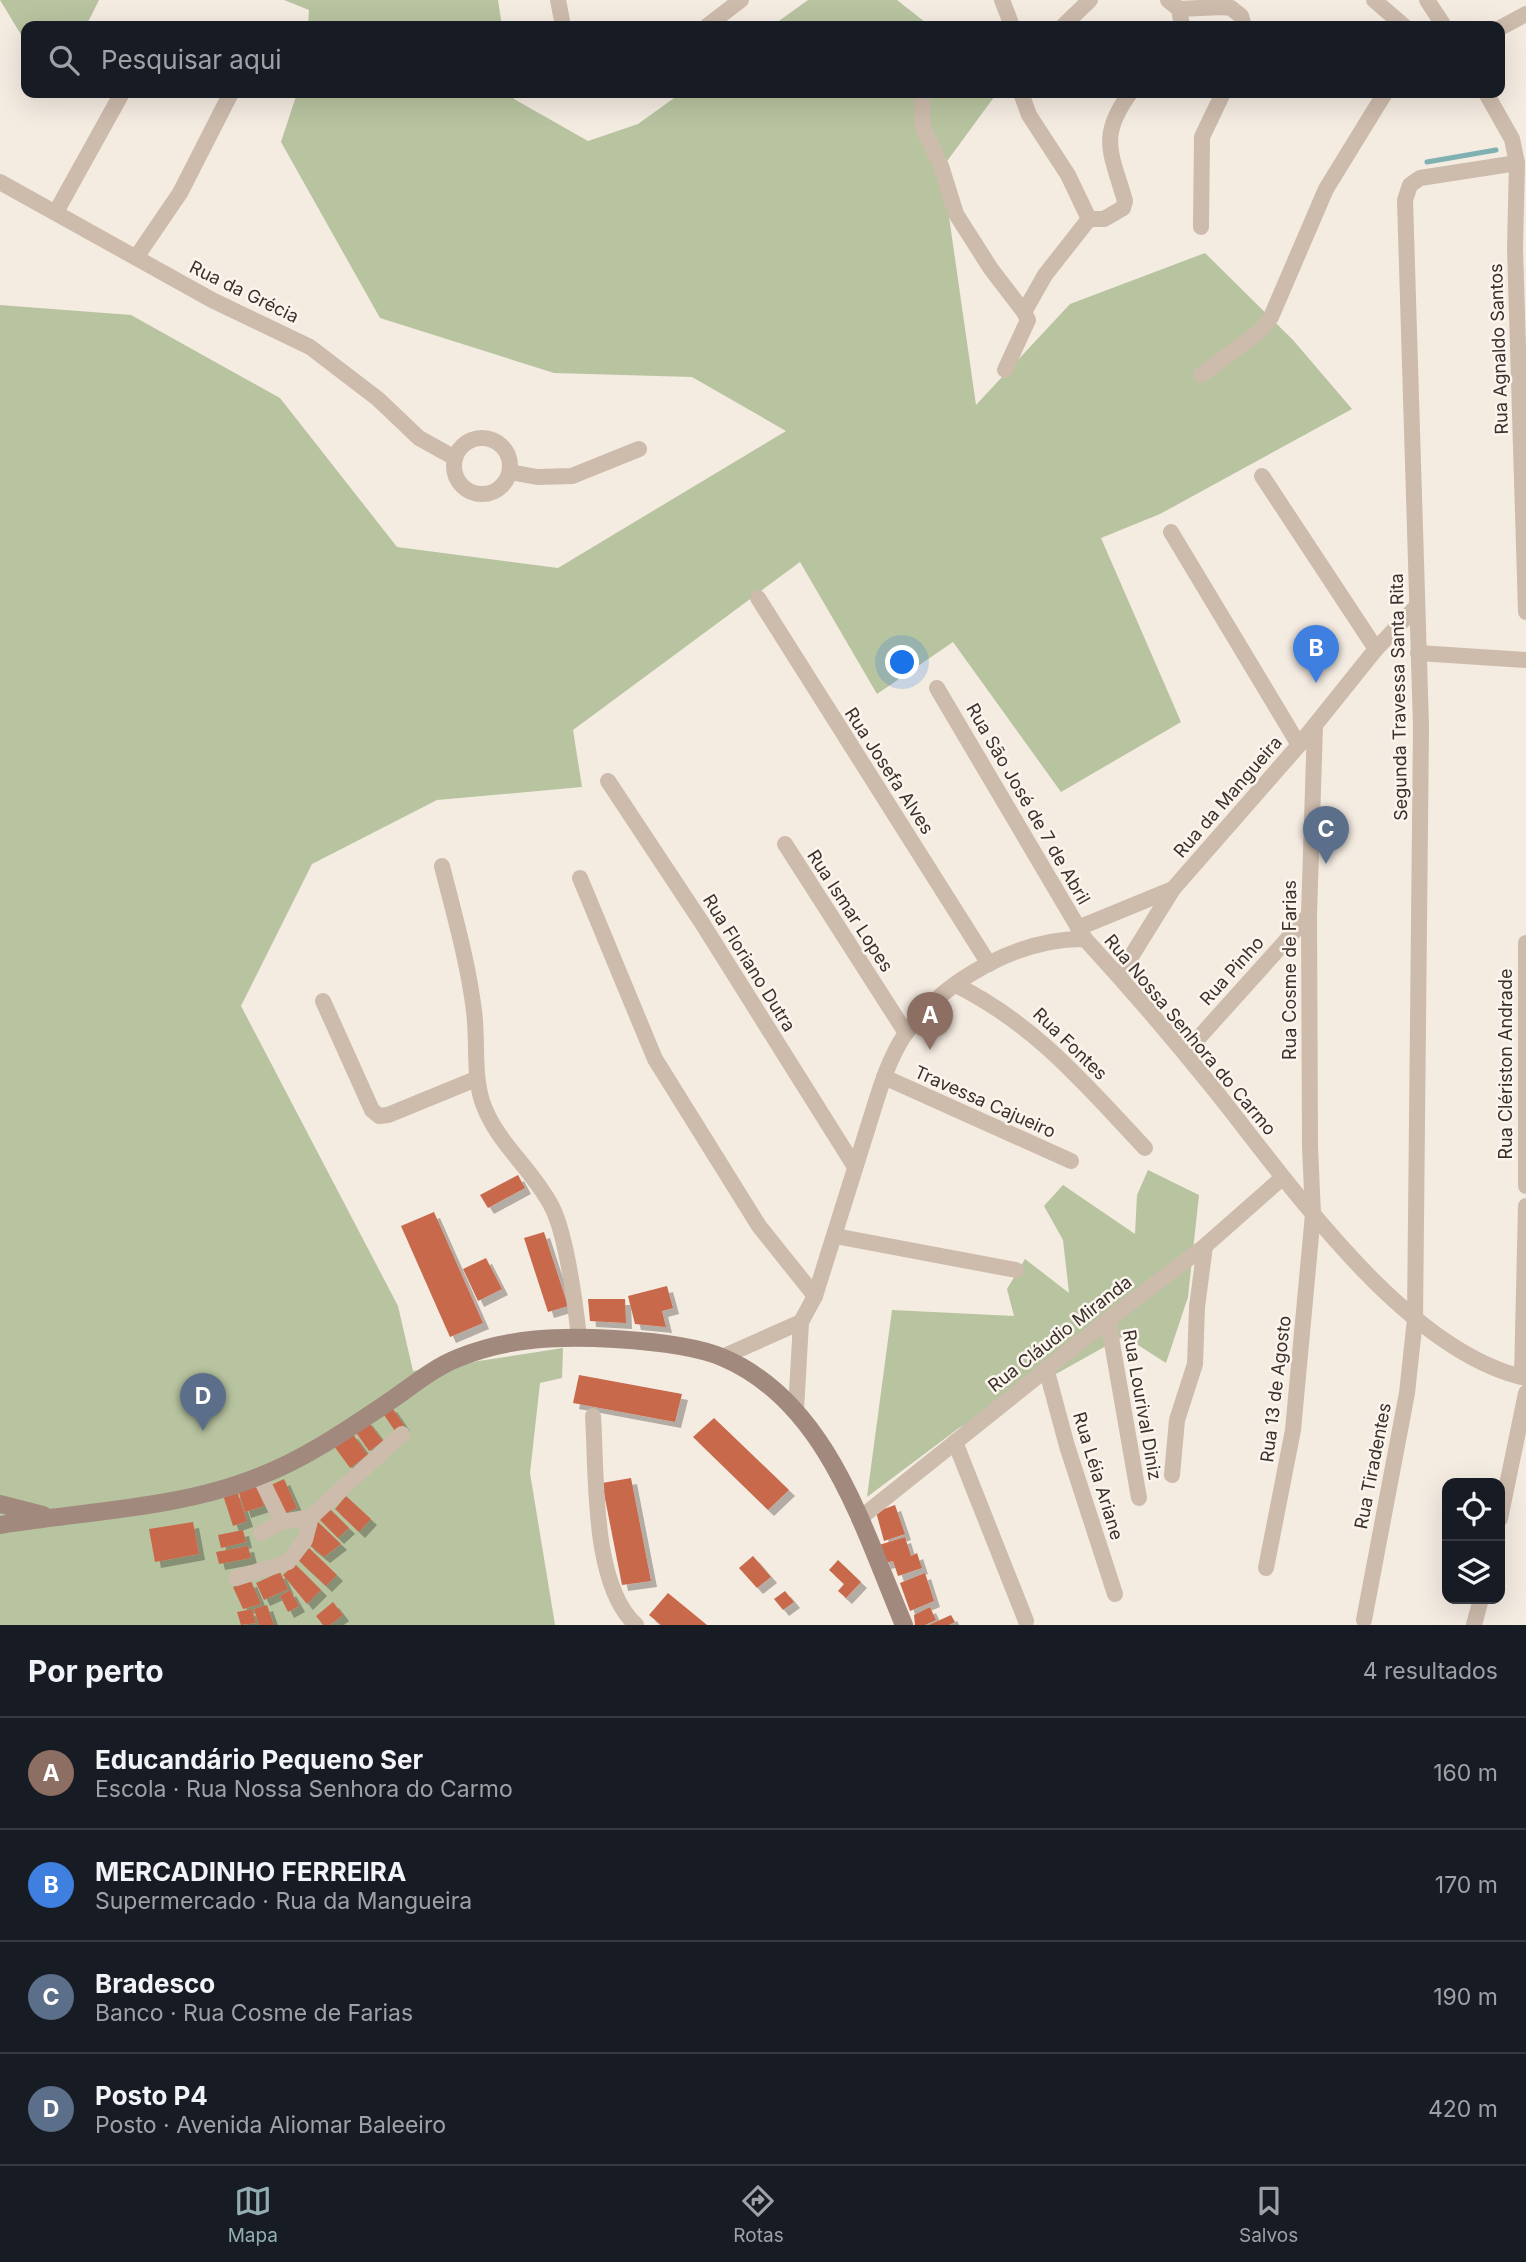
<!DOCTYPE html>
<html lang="pt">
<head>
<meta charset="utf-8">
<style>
  body { margin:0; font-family:Inter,sans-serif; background:#20242c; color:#f1f3f6 }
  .controls { position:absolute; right:21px; bottom:21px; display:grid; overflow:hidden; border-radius:14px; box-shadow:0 7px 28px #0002 }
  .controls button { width:63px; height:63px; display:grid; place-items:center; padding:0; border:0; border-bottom:2px solid #363941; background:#171b24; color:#f1f3f6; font:35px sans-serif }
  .you { position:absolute; left:903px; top:663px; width:24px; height:24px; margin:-18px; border:5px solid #fff; border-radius:50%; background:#1a73e8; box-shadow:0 0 0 10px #1a73e833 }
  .badge { display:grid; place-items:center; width:46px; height:46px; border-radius:50%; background:#92aeb2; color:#fff; font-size:23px; font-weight:700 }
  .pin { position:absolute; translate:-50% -58px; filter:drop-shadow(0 2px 4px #0008) }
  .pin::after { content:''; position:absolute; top:37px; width:24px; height:21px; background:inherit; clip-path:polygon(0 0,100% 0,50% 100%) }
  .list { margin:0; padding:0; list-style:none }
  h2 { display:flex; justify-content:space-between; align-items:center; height:91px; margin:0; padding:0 28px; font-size:30px }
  h2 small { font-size:23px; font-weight:400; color:#9ea1a6 }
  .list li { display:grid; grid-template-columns:46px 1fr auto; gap:21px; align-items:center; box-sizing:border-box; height:112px; padding:0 28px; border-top:2px solid #363941 }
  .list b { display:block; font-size:26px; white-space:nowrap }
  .list p { margin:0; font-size:23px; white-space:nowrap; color:#9ea1a6 }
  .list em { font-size:23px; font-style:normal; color:#9ea1a6 }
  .icon { flex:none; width:38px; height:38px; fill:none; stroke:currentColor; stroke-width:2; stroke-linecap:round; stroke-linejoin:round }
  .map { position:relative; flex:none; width:1526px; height:1625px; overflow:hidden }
  .search { position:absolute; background:#171b24; box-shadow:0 7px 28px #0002; left:21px; right:21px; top:21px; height:77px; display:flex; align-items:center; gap:18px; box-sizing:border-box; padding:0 24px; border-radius:14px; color:#9ea1a6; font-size:26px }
  .sheet { height:539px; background:#171b24 }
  nav { display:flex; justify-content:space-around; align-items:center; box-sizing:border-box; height:98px; border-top:2px solid #363941; background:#171b24; font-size:19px; color:#9ea1a6 }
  nav a { display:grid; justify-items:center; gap:4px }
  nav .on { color:#92aeb2 }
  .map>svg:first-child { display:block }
  .green { fill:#b8c4a0 }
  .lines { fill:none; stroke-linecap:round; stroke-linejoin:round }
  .stream { stroke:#7fb0b2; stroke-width:5 }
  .building { fill:#c8694b; filter:url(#shadow) }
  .minor { stroke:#cdbbac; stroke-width:16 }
  .secondary { stroke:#a18a7d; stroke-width:18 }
  .labels { text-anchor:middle; stroke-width:5; stroke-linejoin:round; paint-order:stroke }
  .street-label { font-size:18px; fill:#3b302b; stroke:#fbf5ee }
</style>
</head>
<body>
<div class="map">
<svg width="1526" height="1625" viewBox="0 0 1526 1625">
  <defs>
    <filter id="shadow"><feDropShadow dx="6" dy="6" stdDeviation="0" flood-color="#0004"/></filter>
  </defs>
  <rect width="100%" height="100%" fill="#f4ebe1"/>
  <!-- green -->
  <g class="green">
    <path d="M 0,0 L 99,0 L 86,26 L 26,26 L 26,43 Z"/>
    <path d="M 284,0 L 498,0 L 502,26 L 308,26 L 309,10 Z"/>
    <path d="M 808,0 L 897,0 L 930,26 L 772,26 Z"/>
    <path d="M 297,93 L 513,93 L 514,99 L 588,141 L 638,124 L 681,93 L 997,93 L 942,168 L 976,405 L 1070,304 L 1205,253 L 1293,340 L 1352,409 L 1160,514 L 1101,538 L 1181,722 L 1061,792 L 953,642 L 877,694 L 800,562 L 573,730 L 582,787 L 437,800 L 312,864 L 241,1006 L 398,1306 L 413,1371 L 563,1348 L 562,1378 L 540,1383 L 530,1473 L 555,1625 L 0,1625 L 0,305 L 131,315 L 280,398 L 397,547 L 558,568 L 786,431 L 692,377 L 554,373 L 380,318 L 281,142 Z"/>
    <path d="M 1148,1170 L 1199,1195 L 1188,1297 L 1166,1363 L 1124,1336 L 959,1428 L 867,1497 L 892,1310 L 1014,1316 L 1007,1289 L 1025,1259 L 1069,1293 L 1063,1240 L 1044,1206 L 1063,1185 L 1135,1234 L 1137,1195 Z"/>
  </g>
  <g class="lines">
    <!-- stream -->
    <path class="stream" d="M 1427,162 L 1496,150"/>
  </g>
  <!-- building -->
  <g class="building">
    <path d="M 518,1175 L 525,1188 L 488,1208 L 480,1195 Z"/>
    <path d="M 434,1212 L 483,1323 L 450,1337 L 401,1226 Z"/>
    <path d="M 544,1232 L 568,1306 L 548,1312 L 524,1238 Z"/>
    <path d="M 486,1258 L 502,1289 L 478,1301 L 463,1269 Z"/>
    <path d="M 667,1286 L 673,1308 L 662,1311 L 666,1327 L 635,1324 L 628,1296 Z"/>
    <path d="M 588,1299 L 625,1299 L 626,1323 L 590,1321 Z"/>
    <path d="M 579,1375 L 682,1394 L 675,1422 L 573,1403 Z"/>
    <path d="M 391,1406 L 404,1425 L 395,1431 L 382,1412 Z"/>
    <path d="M 714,1418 L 789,1490 L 768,1510 L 693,1437 Z"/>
    <path d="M 366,1419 L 383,1441 L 369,1451 L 353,1428 Z"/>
    <path d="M 352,1433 L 368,1455 L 350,1468 L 334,1446 Z"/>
    <path d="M 631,1478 L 651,1581 L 622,1585 L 602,1483 Z"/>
    <path d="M 284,1479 L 297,1508 L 282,1515 L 269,1486 Z"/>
    <path d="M 257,1484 L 264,1506 L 245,1512 L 238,1490 Z"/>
    <path d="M 237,1491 L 247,1521 L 233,1526 L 223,1495 Z"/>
    <path d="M 346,1496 L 371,1519 L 359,1532 L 335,1509 Z"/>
    <path d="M 895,1505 L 905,1534 L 884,1541 L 876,1512 Z"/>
    <path d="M 330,1509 L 349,1528 L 338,1538 L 320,1520 Z"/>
    <path d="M 316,1520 L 341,1544 L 324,1557 L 308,1544 Z"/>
    <path d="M 193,1522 L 199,1554 L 155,1562 L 149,1529 Z"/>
    <path d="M 243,1530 L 246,1542 L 221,1548 L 218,1535 Z"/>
    <path d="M 905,1537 L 911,1556 L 917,1553 L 922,1568 L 898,1576 L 893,1561 L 885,1563 L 879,1545 Z"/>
    <path d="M 248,1546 L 251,1558 L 219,1564 L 216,1552 Z"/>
    <path d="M 308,1547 L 337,1575 L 326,1586 L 297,1559 Z"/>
    <path d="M 753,1556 L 771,1577 L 757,1588 L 739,1568 Z"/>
    <path d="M 838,1560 L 861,1582 L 846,1598 L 838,1591 L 844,1584 L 829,1570 Z"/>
    <path d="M 295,1564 L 321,1590 L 307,1604 L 283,1575 Z"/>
    <path d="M 280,1572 L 288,1589 L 264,1600 L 256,1583 Z"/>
    <path d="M 925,1573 L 934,1601 L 910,1611 L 900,1583 Z"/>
    <path d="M 251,1581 L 261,1604 L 243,1609 L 233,1587 Z"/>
    <path d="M 290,1590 L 299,1606 L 288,1612 L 280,1596 Z"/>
    <path d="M 785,1591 L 794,1602 L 783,1610 L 774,1599 Z"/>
    <path d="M 668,1593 L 707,1625 L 661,1625 L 649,1615 Z"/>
    <path d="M 333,1602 L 343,1615 L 330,1625 L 323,1625 L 316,1616 Z"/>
    <path d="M 267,1605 L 274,1625 L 259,1625 L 254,1609 Z"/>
    <path d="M 930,1607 L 936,1620 L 925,1625 L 915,1625 L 914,1615 Z"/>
    <path d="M 252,1609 L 256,1623 L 241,1625 L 237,1612 Z"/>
    <path d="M 951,1615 L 955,1622 L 949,1625 L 929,1625 Z"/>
  </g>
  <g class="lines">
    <!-- minor -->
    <g class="minor">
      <path d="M 558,0 L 563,26"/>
      <path d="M 1002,0 L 1012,26"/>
      <path d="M 1168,0 L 1179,9 L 1182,26"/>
      <path d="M 1374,0 L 1404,26"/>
      <path d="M 1427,0 L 1444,26"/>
      <path d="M 1179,9 L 1222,7 L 1231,8 L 1241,16 L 1244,26"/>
      <path d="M 707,26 L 741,0"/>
      <path d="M 1063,26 L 1090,0"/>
      <path d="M 1500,28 L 1526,14"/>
      <path d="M 922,93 L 923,128 L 941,166 L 956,214 L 991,269 L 1024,312"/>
      <path d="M 1021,93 L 1029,115 L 1068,175 L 1089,219"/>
      <path d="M 1486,93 L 1512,139 L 1517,163 L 1515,248 L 1526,612"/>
      <path d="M 0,182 L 212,300 L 310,347 L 378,399 L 419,438 L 455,458"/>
      <path d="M 56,212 L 122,93"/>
      <path d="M 1089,219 L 1104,219 L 1123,208 L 1125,201 C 1111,152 1098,137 1130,93"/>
      <path d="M 1201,227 L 1202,137 L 1223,93"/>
      <path d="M 137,256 L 180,193 L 231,93"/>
      <path d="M 1005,370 L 1028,320 L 1024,312 L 1045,275 L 1089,219"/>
      <path d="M 1201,375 L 1258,333 L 1271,317 L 1326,189 L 1385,93"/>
      <circle cx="482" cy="466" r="28"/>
      <path d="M 510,472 L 537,477 L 572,476 L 639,449"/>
      <path d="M 1262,476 L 1376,649 L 1417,606"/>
      <path d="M 1171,532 L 1299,745"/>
      <path d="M 758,598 L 989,964"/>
      <path d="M 1418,653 L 1526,660"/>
      <path d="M 937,688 L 1085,939"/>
      <path d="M 608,781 L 702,923 L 855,1167"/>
      <path d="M 785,844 L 906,1033"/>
      <path d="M 442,866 C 454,914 468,962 474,1011 C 478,1041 473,1072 482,1101 C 496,1143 532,1168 552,1207 C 567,1237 575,1302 579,1337"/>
      <path d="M 580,878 L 655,1059 L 759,1226 L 815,1296"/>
      <path d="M 1078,928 L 1173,889"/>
      <path d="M 1526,943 L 1526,1186"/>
      <path d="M 1119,976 L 1173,889 L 1299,745 L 1376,649"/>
      <path d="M 956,985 C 1036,1025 1085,1084 1145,1148"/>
      <path d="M 323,1001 L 372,1110 L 379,1116 L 388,1115 L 476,1079"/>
      <path d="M 1185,1053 L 1309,915"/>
      <path d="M 884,1077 L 1071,1161"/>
      <path d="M 835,1236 L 1016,1270"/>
      <path d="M 1108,1320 L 1139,1498"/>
      <path d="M 722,1357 L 801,1322"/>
      <path d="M 1046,1368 L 1067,1446 L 1115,1594"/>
      <path d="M 1522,1377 L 1526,1206"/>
      <path d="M 796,1410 L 801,1322 L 815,1296 C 833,1240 850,1183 868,1127 C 878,1096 887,1060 906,1033 C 945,979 1019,938 1085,939 C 1129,987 1172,1037 1213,1088 C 1288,1181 1403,1351 1526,1378"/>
      <path d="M 593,1416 C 597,1474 591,1584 636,1625"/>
      <path d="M 955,1442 L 1026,1621"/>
      <path d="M 1172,1475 L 1177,1420 L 1195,1364 L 1197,1307 L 1205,1246"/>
      <path d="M 260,1477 L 282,1522"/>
      <path d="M 859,1519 L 1108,1320 L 1205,1246 L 1282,1178"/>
      <path d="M 1500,1519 L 1526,1393"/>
      <path d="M 261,1533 L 282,1522 L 311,1517"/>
      <path d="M 1266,1568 L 1293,1430 L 1313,1214 L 1310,1147 L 1309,915 L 1315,726"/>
      <path d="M 236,1578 L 288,1562 L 305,1540 L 311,1517 L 402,1434"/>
      <path d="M 1364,1620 L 1407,1393 L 1415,1319 L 1421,726 L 1405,200 L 1410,185 L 1420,178 L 1517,163"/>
      <path d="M 1474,1625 L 1481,1599"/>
    </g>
    <!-- secondary -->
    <g class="secondary">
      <path d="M 0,1504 L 43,1515"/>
      <path d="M 0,1525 C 85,1511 179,1509 260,1476 C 307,1458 351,1427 393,1399 C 413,1385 435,1367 458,1358 C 509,1337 561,1336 615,1339 C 647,1341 695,1345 724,1358 C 828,1403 863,1529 904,1625"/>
    </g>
  </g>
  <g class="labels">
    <!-- street labels -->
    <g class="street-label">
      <text transform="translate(244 292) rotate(26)" y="6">Rua da Grécia</text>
      <text transform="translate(1499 349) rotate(-92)" y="6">Rua Agnaldo Santos</text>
      <text transform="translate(1399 697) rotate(-91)" y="6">Segunda Travessa Santa Rita</text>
      <text transform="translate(889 771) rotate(57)" y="6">Rua Josefa Alves</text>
      <text transform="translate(1228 797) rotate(-49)" y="6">Rua da Mangueira</text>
      <text transform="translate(1028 804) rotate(60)" y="6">Rua São José de 7 de Abril</text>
      <text transform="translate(850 911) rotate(57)" y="6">Rua Ismar Lopes</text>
      <text transform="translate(749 963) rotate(58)" y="6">Rua Floriano Dutra</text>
      <text transform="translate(1290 970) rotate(-90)" y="6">Rua Cosme de Farias</text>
      <text transform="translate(1232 971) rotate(-48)" y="6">Rua Pinho</text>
      <text transform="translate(1190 1035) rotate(50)" y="6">Rua Nossa Senhora do Carmo</text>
      <text transform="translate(1070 1044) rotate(44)" y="6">Rua Fontes</text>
      <text transform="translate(1506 1064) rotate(-90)" y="6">Rua Clériston Andrade</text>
      <text transform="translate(985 1102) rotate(24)" y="6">Travessa Cajueiro</text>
      <text transform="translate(1060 1334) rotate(-38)" y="6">Rua Cláudio Miranda</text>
      <text transform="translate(1276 1389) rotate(-83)" y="6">Rua 13 de Agosto</text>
      <text transform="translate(1142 1405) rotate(80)" y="6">Rua Lourival Diniz</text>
      <text transform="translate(1373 1466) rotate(-79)" y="6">Rua Tiradentes</text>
      <text transform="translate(1098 1476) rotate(73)" y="6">Rua Léia Ariane</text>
    </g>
  </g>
</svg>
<div class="controls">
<button><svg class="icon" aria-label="locate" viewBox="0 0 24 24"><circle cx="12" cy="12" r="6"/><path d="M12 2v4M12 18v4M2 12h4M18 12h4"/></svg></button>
<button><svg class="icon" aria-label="layers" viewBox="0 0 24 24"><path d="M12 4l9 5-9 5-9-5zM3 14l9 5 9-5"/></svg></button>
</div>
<div class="you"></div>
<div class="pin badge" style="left:930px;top:1050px;background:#8d6e63">A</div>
<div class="pin badge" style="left:1316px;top:683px;background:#3f7fe0">B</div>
<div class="pin badge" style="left:1326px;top:864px;background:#5c6f8a">C</div>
<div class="pin badge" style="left:203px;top:1431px;background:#5c6f8a">D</div>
<div class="search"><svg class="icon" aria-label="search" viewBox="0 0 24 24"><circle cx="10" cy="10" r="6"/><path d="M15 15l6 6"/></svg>Pesquisar aqui</div>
</div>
<section class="sheet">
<h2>Por perto<small>4 resultados</small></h2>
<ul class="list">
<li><span class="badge" style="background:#8d6e63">A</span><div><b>Educandário Pequeno Ser</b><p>Escola · Rua Nossa Senhora do Carmo</p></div><em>160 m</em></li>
<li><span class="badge" style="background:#3f7fe0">B</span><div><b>MERCADINHO FERREIRA</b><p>Supermercado · Rua da Mangueira</p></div><em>170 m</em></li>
<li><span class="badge" style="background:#5c6f8a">C</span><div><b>Bradesco</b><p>Banco · Rua Cosme de Farias</p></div><em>190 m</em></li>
<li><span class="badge" style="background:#5c6f8a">D</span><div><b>Posto P4</b><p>Posto · Avenida Aliomar Baleeiro</p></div><em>420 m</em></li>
</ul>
</section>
<nav>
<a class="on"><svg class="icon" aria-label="map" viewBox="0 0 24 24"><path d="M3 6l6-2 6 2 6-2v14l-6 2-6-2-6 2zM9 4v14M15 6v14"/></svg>Mapa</a>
<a><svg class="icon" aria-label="directions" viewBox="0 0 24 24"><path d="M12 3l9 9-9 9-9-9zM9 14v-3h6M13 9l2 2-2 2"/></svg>Rotas</a>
<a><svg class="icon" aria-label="saved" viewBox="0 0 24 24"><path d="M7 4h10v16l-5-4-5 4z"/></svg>Salvos</a>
</nav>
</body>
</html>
